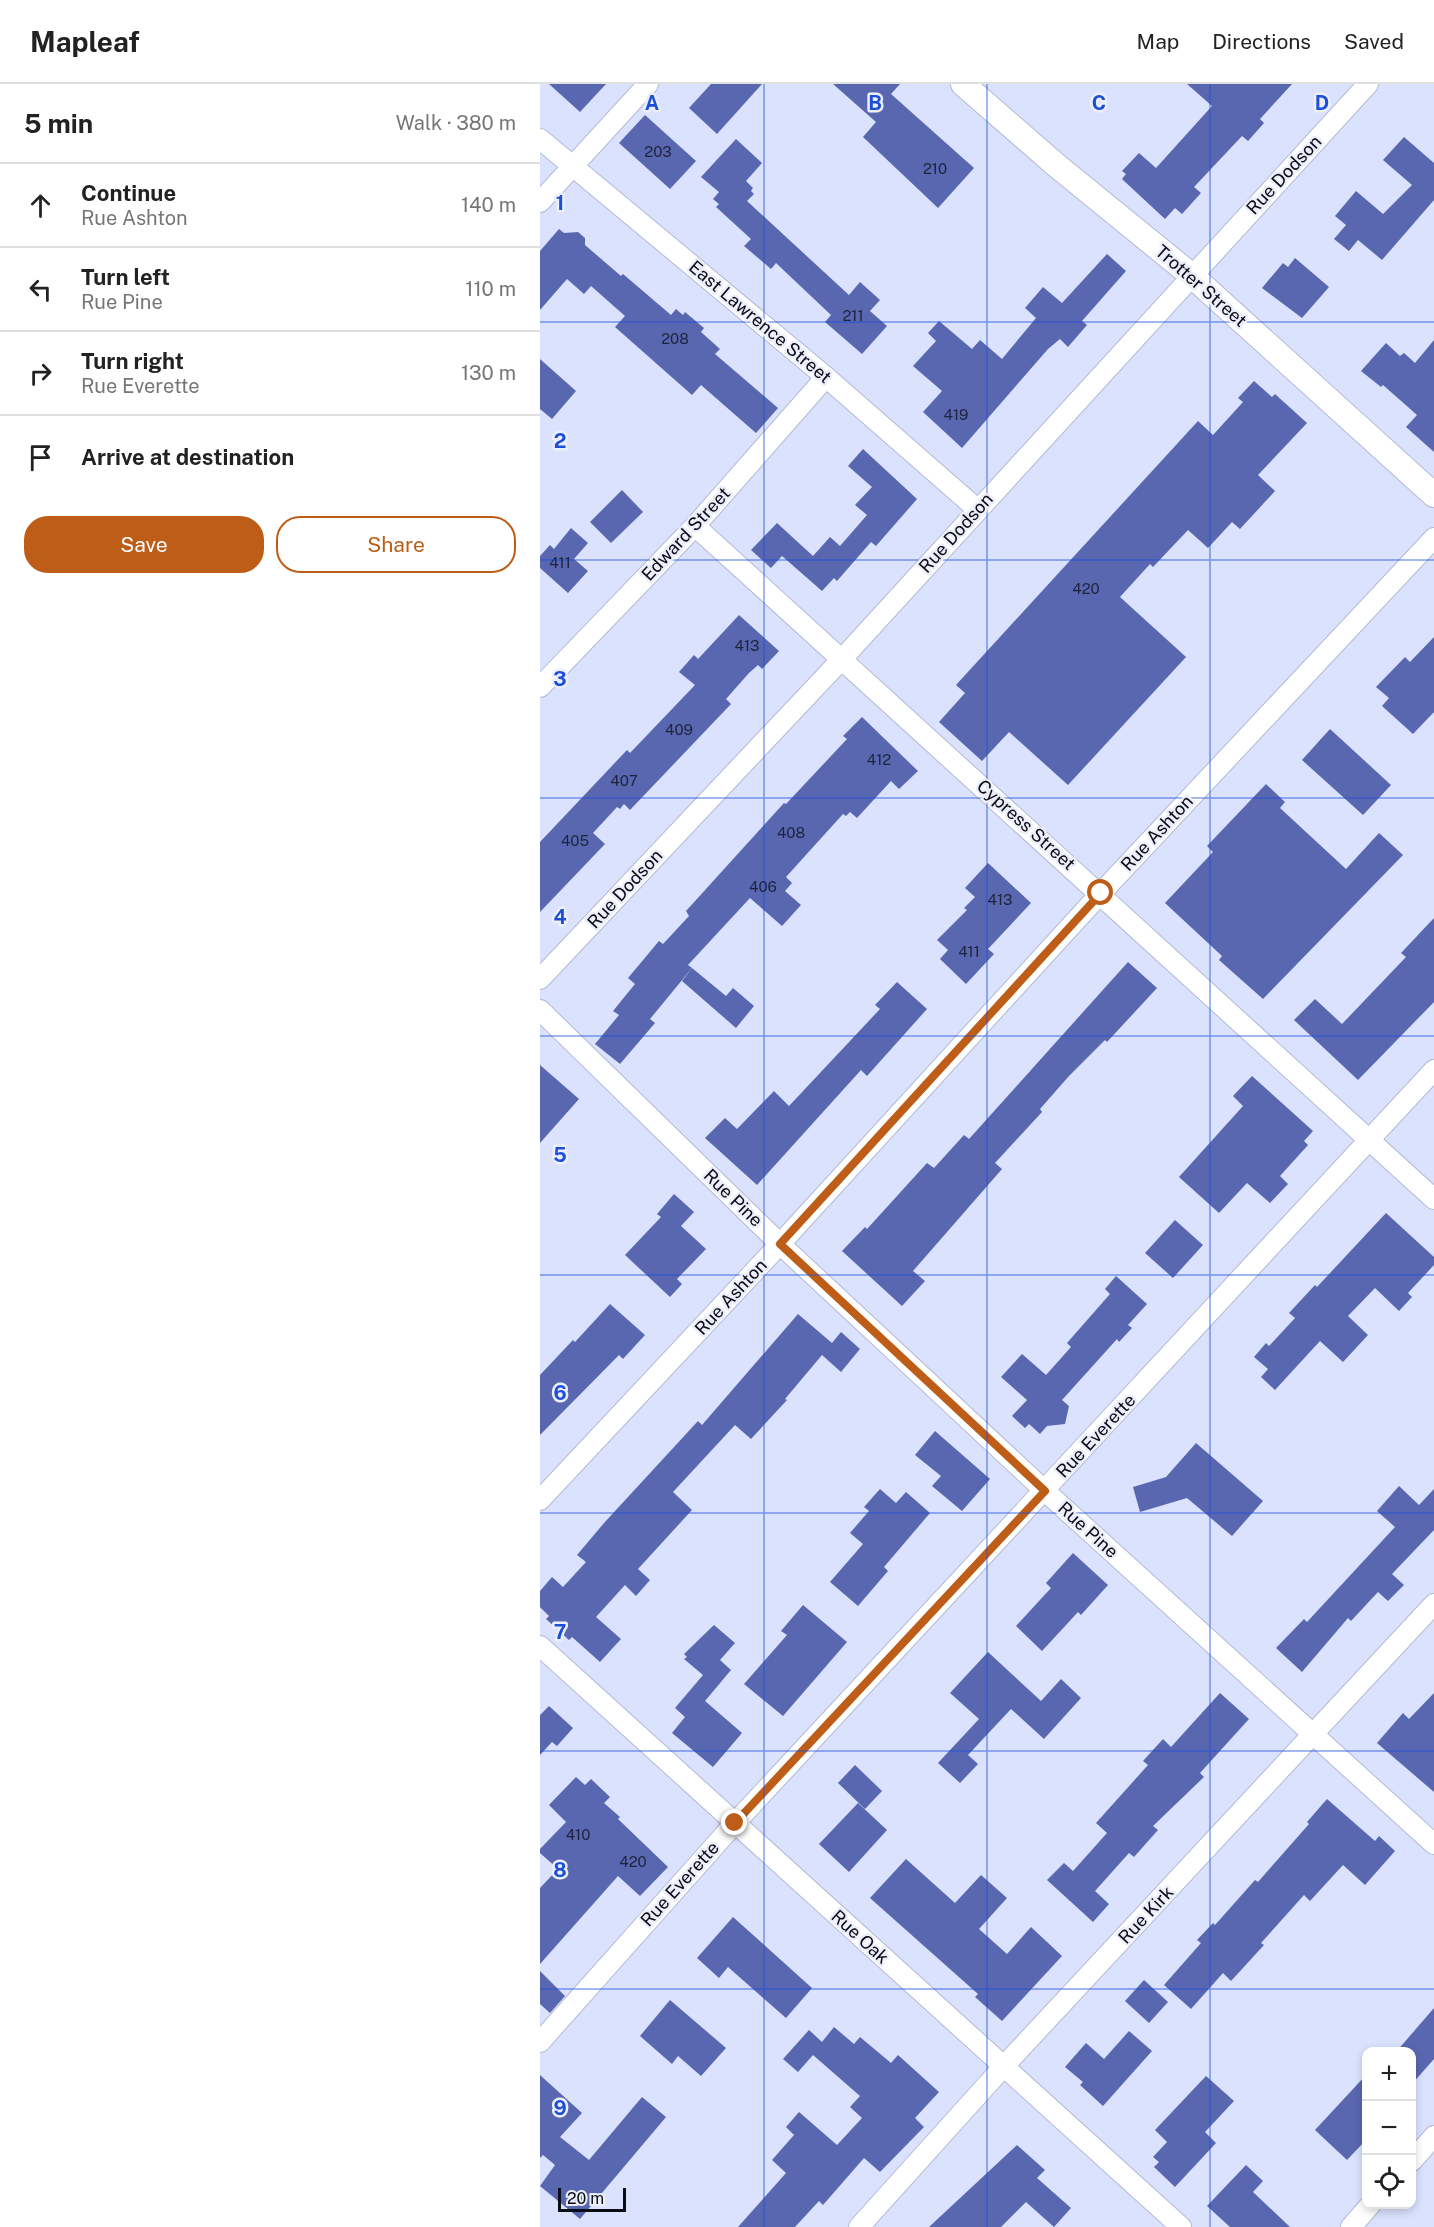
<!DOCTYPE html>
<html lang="en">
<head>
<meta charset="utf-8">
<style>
  body { margin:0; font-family:"Public Sans",sans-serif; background:#f2f2f2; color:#222 }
  .controls { position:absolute; right:18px; bottom:18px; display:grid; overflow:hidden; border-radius:12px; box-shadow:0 3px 9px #0003 }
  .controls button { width:54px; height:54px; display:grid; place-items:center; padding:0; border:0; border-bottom:2px solid #e0e0e0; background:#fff; color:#222; font:30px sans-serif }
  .scale { position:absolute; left:18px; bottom:15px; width:68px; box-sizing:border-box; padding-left:6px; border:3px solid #0a0c15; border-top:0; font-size:16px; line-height:21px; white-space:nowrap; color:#0a0c15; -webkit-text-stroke:4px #eceffb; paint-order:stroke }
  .stop { position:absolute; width:18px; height:18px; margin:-14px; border:4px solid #bd5d17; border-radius:50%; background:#fff }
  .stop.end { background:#bd5d17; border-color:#fff; box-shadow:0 2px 6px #0008 }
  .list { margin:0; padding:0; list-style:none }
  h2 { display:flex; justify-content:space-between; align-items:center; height:78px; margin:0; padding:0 24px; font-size:26px }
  h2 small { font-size:20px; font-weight:400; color:#767676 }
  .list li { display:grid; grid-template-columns:39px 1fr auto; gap:18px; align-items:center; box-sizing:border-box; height:84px; padding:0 24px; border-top:2px solid #e0e0e0 }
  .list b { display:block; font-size:22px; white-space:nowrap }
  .list p { margin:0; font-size:20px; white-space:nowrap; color:#767676 }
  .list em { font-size:20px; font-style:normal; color:#767676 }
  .actions { display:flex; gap:12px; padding:18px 24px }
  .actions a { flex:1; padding:14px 0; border:2px solid #bd5d17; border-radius:24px; text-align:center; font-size:21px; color:#bd5d17 }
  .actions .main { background:#bd5d17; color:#fff }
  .icon { flex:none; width:33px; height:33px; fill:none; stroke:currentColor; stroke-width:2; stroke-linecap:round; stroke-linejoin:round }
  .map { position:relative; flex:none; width:894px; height:2143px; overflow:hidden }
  header { display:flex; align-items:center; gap:36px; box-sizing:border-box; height:84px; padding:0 30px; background:#fff; border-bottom:2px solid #e0e0e0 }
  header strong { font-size:28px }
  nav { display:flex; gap:33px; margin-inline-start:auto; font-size:21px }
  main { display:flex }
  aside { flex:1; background:#fff }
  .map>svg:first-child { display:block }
  .building { fill:#5967b0 }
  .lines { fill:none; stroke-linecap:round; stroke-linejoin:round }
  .minor-casing { stroke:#b2bad5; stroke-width:22 }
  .tertiary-casing { stroke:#b2bad5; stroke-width:26 }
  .minor { stroke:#fff; stroke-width:20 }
  .tertiary { stroke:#fff; stroke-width:24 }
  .route { stroke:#bd5d17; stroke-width:8 }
  .grid { fill:none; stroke:#1d4ed8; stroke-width:1.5; stroke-opacity:0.55 }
  .labels { text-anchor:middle; stroke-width:5; stroke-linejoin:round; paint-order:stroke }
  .number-label { font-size:15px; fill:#1e233c }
  .street-label { font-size:18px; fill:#0a0c15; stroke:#eceffb }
  .grid-label { font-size:20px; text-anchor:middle; font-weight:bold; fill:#1d4ed8; stroke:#eceffb; stroke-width:5; stroke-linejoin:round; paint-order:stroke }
</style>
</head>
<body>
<header>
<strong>Mapleaf</strong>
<nav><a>Map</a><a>Directions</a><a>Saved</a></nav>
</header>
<main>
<aside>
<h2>5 min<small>Walk · 380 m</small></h2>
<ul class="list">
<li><svg class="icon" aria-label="ahead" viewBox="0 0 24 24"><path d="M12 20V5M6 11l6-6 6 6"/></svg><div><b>Continue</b><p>Rue Ashton</p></div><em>140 m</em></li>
<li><svg class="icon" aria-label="left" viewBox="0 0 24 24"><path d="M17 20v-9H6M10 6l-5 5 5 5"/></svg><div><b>Turn left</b><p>Rue Pine</p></div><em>110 m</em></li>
<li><svg class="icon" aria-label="right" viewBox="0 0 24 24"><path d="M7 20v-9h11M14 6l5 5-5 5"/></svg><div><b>Turn right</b><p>Rue Everette</p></div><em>130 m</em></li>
<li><svg class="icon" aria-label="arrive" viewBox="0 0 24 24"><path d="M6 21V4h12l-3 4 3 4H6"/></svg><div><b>Arrive at destination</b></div></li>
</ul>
<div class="actions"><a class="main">Save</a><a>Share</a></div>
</aside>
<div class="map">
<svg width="894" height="2143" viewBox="0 0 894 2143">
  <rect width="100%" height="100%" fill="#dae2fe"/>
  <!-- building -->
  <g class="building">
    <path d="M 9,0 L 66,0 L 40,28 Z"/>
    <path d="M 171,0 L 222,0 L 177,50 L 149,24 Z"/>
    <path d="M 293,0 L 360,0 L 351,10 L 434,84 L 398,124 L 323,53 L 336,38 Z"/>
    <path d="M 647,0 L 752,0 L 720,35 L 724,39 L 708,57 L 702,52 L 654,103 L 661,109 L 642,130 L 635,124 L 625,135 L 582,95 L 586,90 L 582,87 L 599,69 L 616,84 L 672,22 Z"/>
    <path d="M 105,31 L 156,77 L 130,105 L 79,59 Z"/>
    <path d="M 864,53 L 894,79 L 894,116 L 842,176 L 818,156 L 809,167 L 794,155 L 806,141 L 795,132 L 816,107 L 843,130 L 872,101 L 843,76 Z"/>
    <path d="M 196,55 L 222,79 L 206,97 L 213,104 L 211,107 L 214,110 L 207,117 L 309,211 L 320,198 L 340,216 L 330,227 L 347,242 L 322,270 L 285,238 L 291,231 L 236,179 L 231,185 L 204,162 L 211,155 L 176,123 L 179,120 L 173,115 L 179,108 L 161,93 Z"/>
    <path d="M 19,145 L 24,149 L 38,148 L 45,154 L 45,161 L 81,192 L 83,190 L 131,231 L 136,225 L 143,231 L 145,228 L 164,244 L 161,248 L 180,265 L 175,270 L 238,324 L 216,349 L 161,301 L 152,311 L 75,243 L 85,232 L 51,202 L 44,210 L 27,195 L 0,226 L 0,167 Z"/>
    <path d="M 567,170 L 586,187 L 542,237 L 547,241 L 528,263 L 520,255 L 508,265 L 422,364 L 383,328 L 402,307 L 373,282 L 396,257 L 388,249 L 399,237 L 432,265 L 440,256 L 462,275 L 496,234 L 485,224 L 503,203 L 522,219 Z"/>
    <path d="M 755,174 L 789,203 L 762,234 L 722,204 L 743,179 L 748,183 Z"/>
    <path d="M 894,256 L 894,368 L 866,343 L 877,331 L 843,301 L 841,303 L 821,287 L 846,259 L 860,272 L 864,269 L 875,279 Z"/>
    <path d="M 0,275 L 36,307 L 12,335 L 0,325 Z"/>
    <path d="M 714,297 L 732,313 L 735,310 L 767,339 L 718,391 L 735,407 L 700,445 L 692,438 L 668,464 L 648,446 L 613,483 L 610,480 L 580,513 L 646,573 L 528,701 L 469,648 L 442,677 L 399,638 L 425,609 L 416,601 L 658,337 L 673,351 L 703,318 L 698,314 Z"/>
    <path d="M 323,365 L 377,415 L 336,462 L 331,458 L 297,497 L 294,494 L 282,507 L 242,472 L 231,484 L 211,466 L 237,439 L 273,472 L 290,453 L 300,462 L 327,431 L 315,421 L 332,403 L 308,382 Z"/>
    <path d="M 82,406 L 103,428 L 71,459 L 50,438 Z"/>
    <path d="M 31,444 L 48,459 L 34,475 L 48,487 L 28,509 L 0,484 L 0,472 L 10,461 L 14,465 Z"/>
    <path d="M 199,531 L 239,567 L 222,585 L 218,581 L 209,589 L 186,615 L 191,620 L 90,726 L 84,720 L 80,725 L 77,723 L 53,749 L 65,760 L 0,828 L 0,758 L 87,666 L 90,669 L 155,601 L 139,588 L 154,571 L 158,575 Z"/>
    <path d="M 894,553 L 894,628 L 873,650 L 842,622 L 849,614 L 836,603 L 865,573 L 870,578 Z"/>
    <path d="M 322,633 L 378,687 L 359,705 L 351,697 L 317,734 L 310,728 L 306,732 L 303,730 L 246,793 L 252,799 L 245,807 L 261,821 L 242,842 L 210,814 L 148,881 L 152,884 L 110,935 L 115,939 L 80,980 L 55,960 L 79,931 L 73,927 L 95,900 L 88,894 L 119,857 L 123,860 L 149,832 L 146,827 L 244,719 L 246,720 L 307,655 L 303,652 Z"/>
    <path d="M 790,645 L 851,701 L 823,731 L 762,676 Z"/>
    <path d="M 726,700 L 745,718 L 740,724 L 806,785 L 839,749 L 863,771 L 723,915 L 679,876 L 682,872 L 625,819 L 673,768 L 667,762 Z"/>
    <path d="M 448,779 L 491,819 L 448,865 L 454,870 L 426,900 L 400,875 L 408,866 L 397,856 L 427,826 L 424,824 L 435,813 L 425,804 Z"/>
    <path d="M 894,834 L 894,918 L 818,996 L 754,936 L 775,915 L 802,940 L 866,873 L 861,869 Z"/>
    <path d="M 588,878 L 617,904 L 567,958 L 565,956 L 529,992 L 500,1025 L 502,1028 L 455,1079 L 462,1085 L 373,1187 L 385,1197 L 362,1222 L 302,1167 L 325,1143 L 327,1145 L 387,1079 L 394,1084 L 424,1051 L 429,1055 Z"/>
    <path d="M 152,884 L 186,912 L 193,904 L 214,922 L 196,944 L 142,897 Z"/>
    <path d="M 357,898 L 387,925 L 327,992 L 321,986 L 217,1101 L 165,1054 L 185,1034 L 197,1045 L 234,1007 L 249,1022 L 340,925 L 335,921 Z"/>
    <path d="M 0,981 L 39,1015 L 0,1059 Z"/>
    <path d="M 712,992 L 773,1047 L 764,1057 L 768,1061 L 740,1092 L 748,1100 L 730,1119 L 707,1099 L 679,1129 L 639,1093 L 703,1022 L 693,1012 Z"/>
    <path d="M 134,1110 L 154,1128 L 141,1142 L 166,1165 L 137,1195 L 142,1200 L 130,1213 L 85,1171 L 121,1133 L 117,1130 Z"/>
    <path d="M 846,1129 L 894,1173 L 894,1181 L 868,1209 L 872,1213 L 859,1227 L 835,1204 L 808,1232 L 828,1251 L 803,1278 L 780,1257 L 735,1306 L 721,1293 L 728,1285 L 714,1273 L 726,1259 L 729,1262 L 755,1234 L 749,1229 L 775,1201 L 777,1203 Z"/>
    <path d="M 635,1136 L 663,1161 L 633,1194 L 605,1169 Z"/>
    <path d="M 576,1192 L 607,1220 L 588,1241 L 592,1244 L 579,1258 L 577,1255 L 522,1316 L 529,1322 L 525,1340 L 507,1342 L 500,1350 L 489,1340 L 485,1344 L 472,1332 L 487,1316 L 461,1293 L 482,1270 L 506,1291 L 531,1263 L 527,1259 L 570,1210 L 565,1205 Z"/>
    <path d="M 70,1220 L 105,1251 L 83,1275 L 79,1271 L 0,1351 L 0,1291 L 33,1256 L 35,1258 Z"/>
    <path d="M 258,1230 L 292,1259 L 301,1248 L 320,1265 L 301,1288 L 282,1271 L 245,1315 L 247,1316 L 211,1355 L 195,1341 L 133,1408 L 152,1426 L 98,1485 L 110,1496 L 96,1512 L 85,1501 L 56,1533 L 81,1555 L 60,1578 L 32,1553 L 29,1556 L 6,1535 L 9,1532 L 0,1523 L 0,1507 L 12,1493 L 23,1503 L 46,1478 L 37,1471 L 64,1439 L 158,1337 L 162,1341 Z"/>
    <path d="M 395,1347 L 450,1395 L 422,1427 L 392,1402 L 401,1392 L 375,1371 Z"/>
    <path d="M 656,1359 L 723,1417 L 692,1452 L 647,1414 L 600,1428 L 593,1403 L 626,1393 Z"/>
    <path d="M 859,1402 L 879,1421 L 894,1405 L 894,1446 L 852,1490 L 864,1501 L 848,1517 L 838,1508 L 811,1537 L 808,1534 L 762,1588 L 736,1564 L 764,1535 L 767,1538 L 855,1443 L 837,1427 Z"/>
    <path d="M 340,1405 L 356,1419 L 366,1408 L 390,1429 L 344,1483 L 348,1487 L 318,1522 L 290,1498 L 323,1460 L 310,1449 L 329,1427 L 324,1423 Z"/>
    <path d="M 533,1469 L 568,1501 L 541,1531 L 538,1528 L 502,1567 L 476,1542 L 511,1504 L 506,1499 Z"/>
    <path d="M 263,1521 L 307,1558 L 243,1632 L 204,1600 L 247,1551 L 241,1547 Z"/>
    <path d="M 174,1541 L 195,1559 L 180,1576 L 191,1586 L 165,1617 L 202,1649 L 173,1683 L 132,1649 L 145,1633 L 135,1624 L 163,1591 L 144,1575 L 147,1573 L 144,1570 Z"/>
    <path d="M 448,1568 L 501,1617 L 521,1595 L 541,1614 L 504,1655 L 471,1625 L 428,1671 L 438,1680 L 420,1699 L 398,1679 L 439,1635 L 410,1609 Z"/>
    <path d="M 680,1609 L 709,1635 L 660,1689 L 664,1693 L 613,1742 L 618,1746 L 594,1773 L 589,1769 L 555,1807 L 569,1820 L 553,1838 L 507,1796 L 524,1779 L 533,1787 L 567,1749 L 556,1739 L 608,1681 L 603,1677 L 623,1655 L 631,1663 Z"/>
    <path d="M 894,1609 L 894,1708 L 837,1659 L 863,1629 L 869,1635 Z"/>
    <path d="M 9,1622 L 33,1644 L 17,1662 L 12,1658 L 0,1671 L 0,1631 Z"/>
    <path d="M 315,1681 L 342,1707 L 325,1725 L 298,1699 Z"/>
    <path d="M 36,1693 L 45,1701 L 51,1695 L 70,1713 L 64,1719 L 80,1733 L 78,1735 L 128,1783 L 100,1812 L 78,1792 L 0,1880 L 0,1804 L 18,1785 L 0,1769 L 0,1765 L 26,1738 L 9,1721 Z"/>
    <path d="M 787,1715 L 835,1757 L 839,1752 L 855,1767 L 825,1801 L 803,1781 L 770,1817 L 764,1811 L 721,1859 L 724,1861 L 691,1897 L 683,1889 L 651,1925 L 624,1901 L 661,1859 L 657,1856 L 673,1839 L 675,1841 L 715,1796 L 718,1798 L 769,1740 L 767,1738 Z"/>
    <path d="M 318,1719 L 347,1746 L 309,1788 L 279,1760 Z"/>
    <path d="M 366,1775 L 415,1819 L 441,1791 L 467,1814 L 439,1845 L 467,1870 L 491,1843 L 522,1872 L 462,1937 L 435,1913 L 438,1910 L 330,1814 Z"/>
    <path d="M 193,1833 L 272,1904 L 246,1934 L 188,1883 L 179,1894 L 157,1874 Z"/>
    <path d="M 0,1887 L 25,1912 L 10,1929 L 0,1920 Z"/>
    <path d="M 604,1896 L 628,1918 L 609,1939 L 585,1917 Z"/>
    <path d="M 130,1916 L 186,1964 L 161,1992 L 138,1972 L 132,1980 L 100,1952 Z"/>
    <path d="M 894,1924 L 894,1975 L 872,2000 L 872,1968 L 856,1968 Z"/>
    <path d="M 294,1943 L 314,1960 L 320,1953 L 351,1979 L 358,1971 L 399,2008 L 375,2034 L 384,2043 L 340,2088 L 324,2074 L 283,2121 L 279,2117 L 255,2143 L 198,2143 L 246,2089 L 232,2076 L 254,2051 L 246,2043 L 259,2028 L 297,2061 L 322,2034 L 310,2023 L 320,2012 L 273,1971 L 258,1988 L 243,1975 L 269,1946 L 282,1958 Z"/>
    <path d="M 589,1947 L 612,1967 L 563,2022 L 540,2001 L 543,1998 L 525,1983 L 546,1959 L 564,1975 Z"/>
    <path d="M 0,1991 L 42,2029 L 20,2053 L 49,2076 L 102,2013 L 126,2033 L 40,2135 L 0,2102 L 15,2081 L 3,2071 L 0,2074 Z"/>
    <path d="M 826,1991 L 826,2056 L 807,2076 L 775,2046 Z"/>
    <path d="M 666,1992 L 694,2017 L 665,2048 L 676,2059 L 635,2103 L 614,2083 L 619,2078 L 613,2073 L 627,2058 L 615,2046 Z"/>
    <path d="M 477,2061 L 505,2086 L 497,2094 L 531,2124 L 514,2143 L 486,2118 L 461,2143 L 389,2143 Z"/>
    <path d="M 706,2081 L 723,2097 L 713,2108 L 750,2143 L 690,2143 L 667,2122 Z"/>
  </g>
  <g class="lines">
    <defs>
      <g id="minor">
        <path d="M 0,55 L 286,293 L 437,425"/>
        <path d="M 0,118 L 108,0"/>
        <path d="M 155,442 L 894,1115"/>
        <path d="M 0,603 L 155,442 L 286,293"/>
        <path d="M 0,895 L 302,575 L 828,0"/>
        <path d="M 0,926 L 240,1160 L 505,1407 L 894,1760"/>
        <path d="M 0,1416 L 240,1160 L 561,809 L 894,454"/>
        <path d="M 0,1562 L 641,2143"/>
        <path d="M 0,1958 L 195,1739 L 894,986"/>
        <path d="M 872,2077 L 894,2052"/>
        <path d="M 319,2143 L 464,1982 L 894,1520"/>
        <path d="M 811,2143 L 831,2120"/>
      </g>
      <path id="tertiary" d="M 423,0 L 516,81 L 651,191 L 894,411"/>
    </defs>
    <!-- minor casing -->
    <use href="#minor" class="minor-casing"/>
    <!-- tertiary casing -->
    <use href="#tertiary" class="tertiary-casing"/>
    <!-- minor -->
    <use href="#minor" class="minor"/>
    <!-- tertiary -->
    <use href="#tertiary" class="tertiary"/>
  </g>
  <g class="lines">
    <!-- route -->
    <path class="route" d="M 195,1739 L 505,1407 L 240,1160 L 561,809"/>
  </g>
  <!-- grid -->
  <path class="grid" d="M 224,0 L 224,2143M 447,0 L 447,2143M 670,0 L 670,2143M 0,238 L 894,238M 0,476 L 894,476M 0,714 L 894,714M 0,952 L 894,952M 0,1191 L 894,1191M 0,1429 L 894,1429M 0,1667 L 894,1667M 0,1905 L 894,1905"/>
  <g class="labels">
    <!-- number labels -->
    <g class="number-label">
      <text x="118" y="73">203</text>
      <text x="395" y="90">210</text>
      <text x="313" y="237">211</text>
      <text x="135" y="260">208</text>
      <text x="416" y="336">419</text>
      <text x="20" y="484">411</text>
      <text x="546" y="510">420</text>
      <text x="207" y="567">413</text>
      <text x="139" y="651">409</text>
      <text x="339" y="681">412</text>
      <text x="84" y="702">407</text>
      <text x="251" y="754">408</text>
      <text x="35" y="762">405</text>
      <text x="223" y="808">406</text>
      <text x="460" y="821">413</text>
      <text x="429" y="873">411</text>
      <text x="38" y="1756">410</text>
      <text x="93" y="1783">420</text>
    </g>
    <!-- street labels -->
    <g class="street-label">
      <text transform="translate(744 91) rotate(-47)" y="6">Rue Dodson</text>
      <text transform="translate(661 202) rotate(41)" y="6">Trotter Street</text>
      <text transform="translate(220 238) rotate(40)" y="6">East Lawrence Street</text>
      <text transform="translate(416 449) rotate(-48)" y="6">Rue Dodson</text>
      <text transform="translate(146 450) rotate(-47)" y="6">Edward Street</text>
      <text transform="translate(486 741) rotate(42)" y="6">Cypress Street</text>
      <text transform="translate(617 749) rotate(-47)" y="6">Rue Ashton</text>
      <text transform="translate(85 805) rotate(-47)" y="6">Rue Dodson</text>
      <text transform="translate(193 1114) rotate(44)" y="6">Rue Pine</text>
      <text transform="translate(191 1213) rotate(-47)" y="6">Rue Ashton</text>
      <text transform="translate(556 1352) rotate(-47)" y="6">Rue Everette</text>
      <text transform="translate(548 1446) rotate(42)" y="6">Rue Pine</text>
      <text transform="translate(140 1800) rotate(-48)" y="6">Rue Everette</text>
      <text transform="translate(606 1831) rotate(-47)" y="6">Rue Kirk</text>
      <text transform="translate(320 1853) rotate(42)" y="6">Rue Oak</text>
    </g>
  </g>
  <g class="grid-label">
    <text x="112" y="26">A</text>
    <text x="335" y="26">B</text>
    <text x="559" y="26">C</text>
    <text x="782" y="26">D</text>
    <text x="20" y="126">1</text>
    <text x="20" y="364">2</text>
    <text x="20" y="602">3</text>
    <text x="20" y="840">4</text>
    <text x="20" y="1078">5</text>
    <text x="20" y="1316">6</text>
    <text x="20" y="1555">7</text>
    <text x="20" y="1793">8</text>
    <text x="20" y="2031">9</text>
  </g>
</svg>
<div class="controls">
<button>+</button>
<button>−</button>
<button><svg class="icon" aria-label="locate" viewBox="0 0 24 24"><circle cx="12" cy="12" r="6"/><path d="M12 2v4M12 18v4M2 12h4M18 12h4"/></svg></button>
</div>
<div class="scale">20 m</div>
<div class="stop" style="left:561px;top:809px"></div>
<div class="stop end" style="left:195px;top:1739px"></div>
</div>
</main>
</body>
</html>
